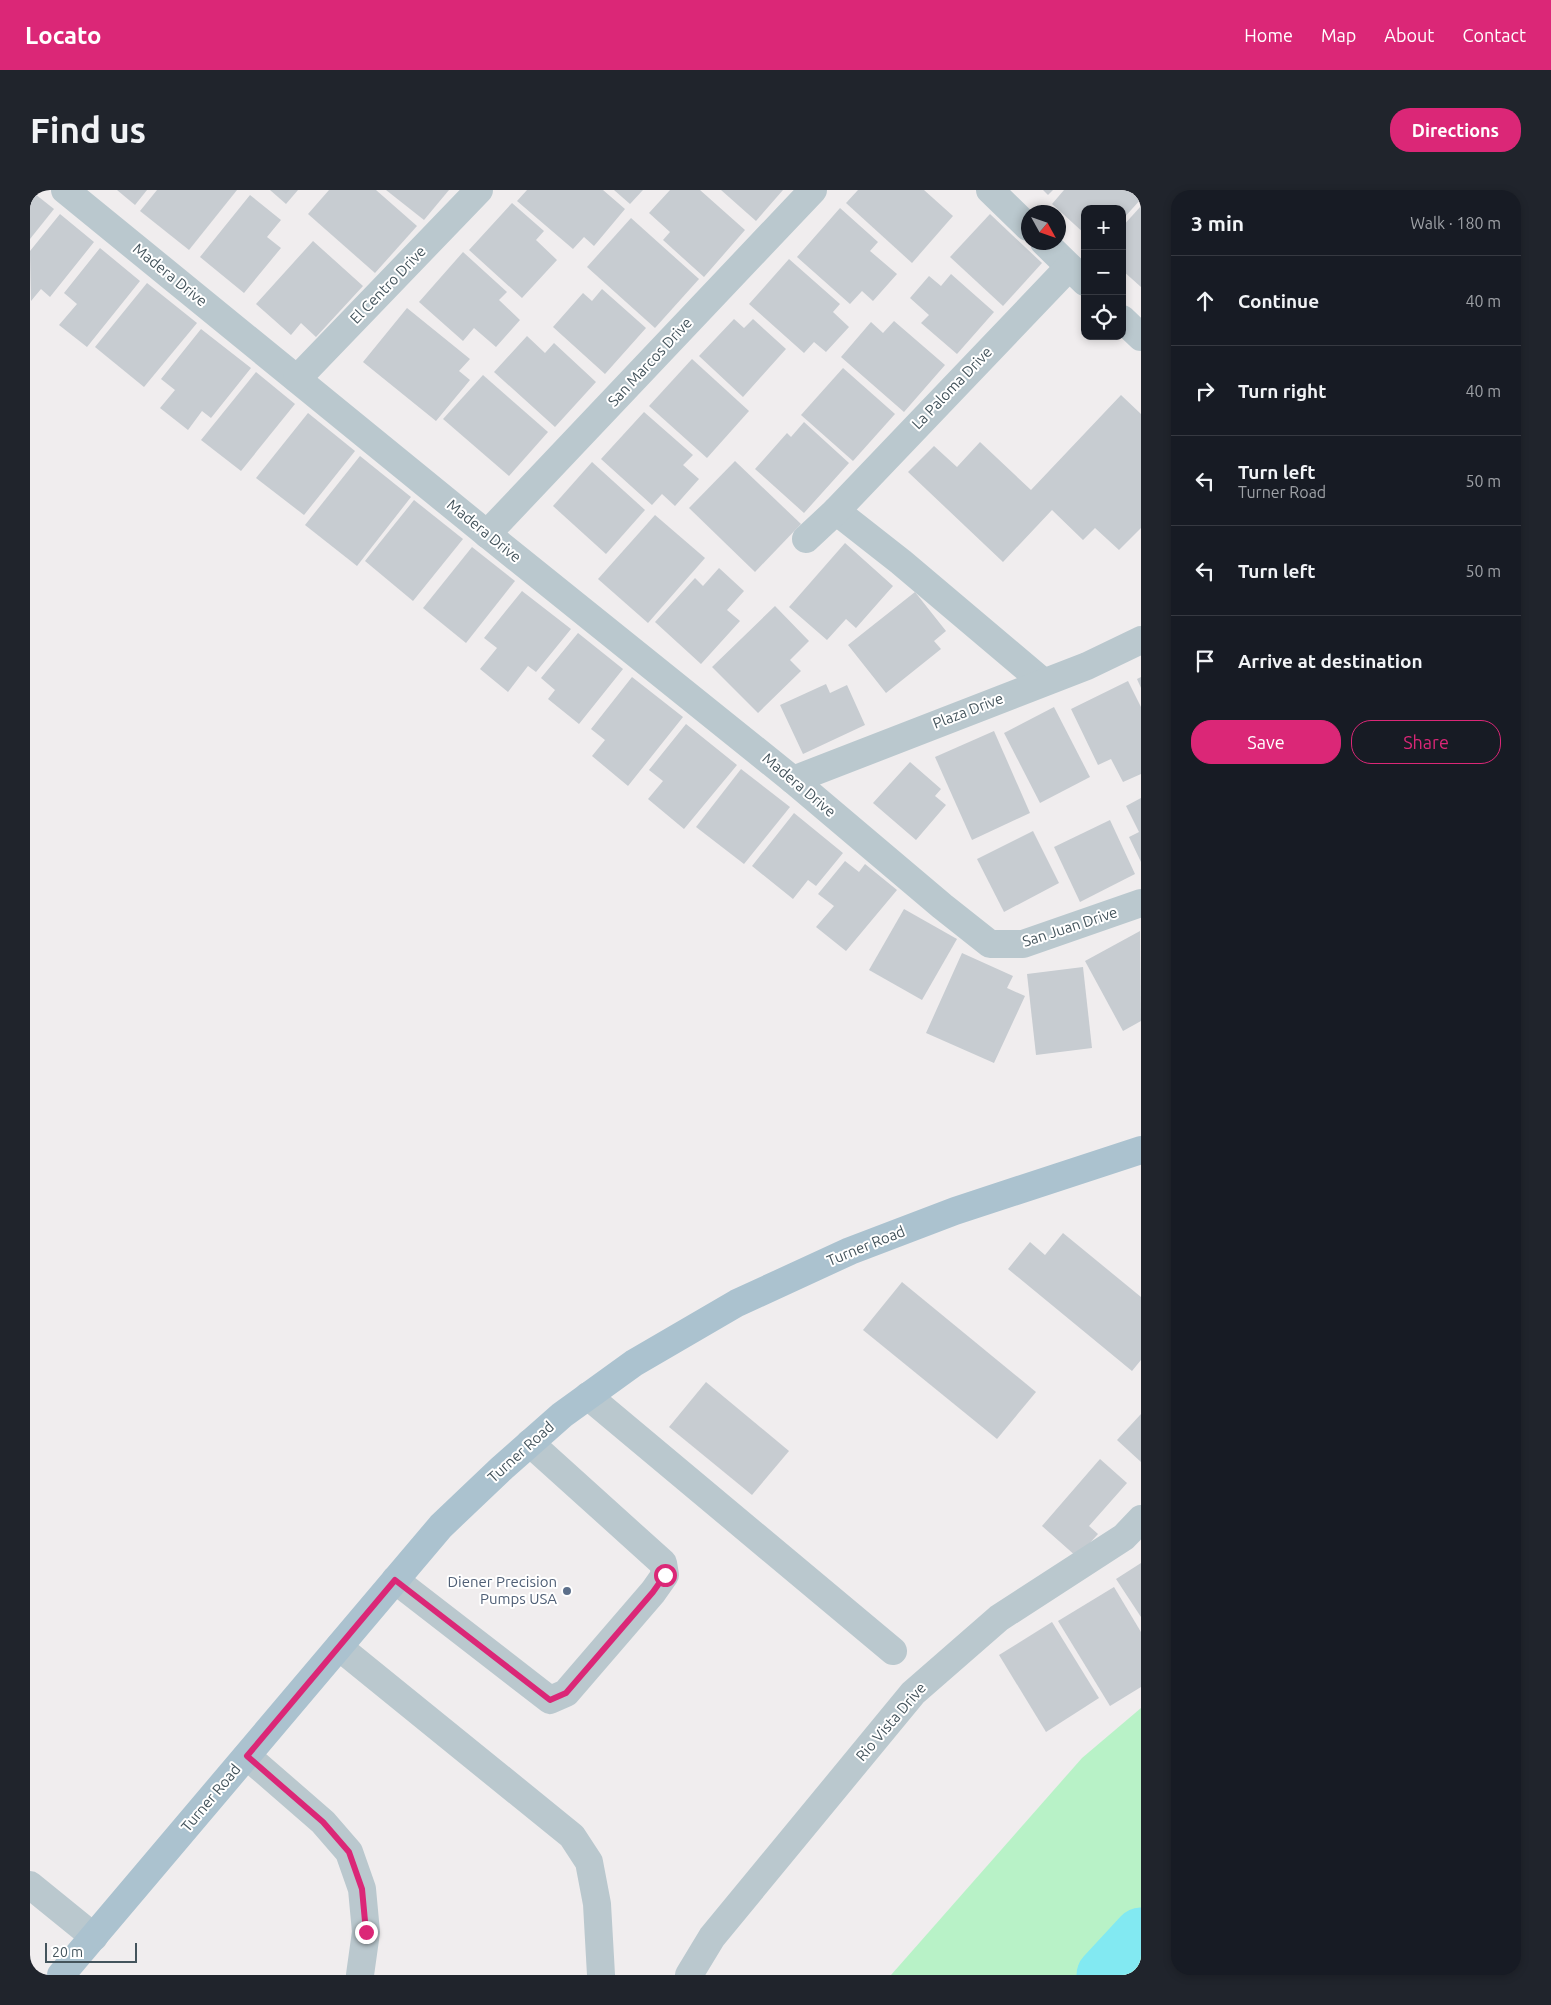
<!DOCTYPE html>
<html lang="en">
<head>
<meta charset="utf-8">
<style>
  body { margin:0; font-family:Ubuntu,sans-serif; background:#20242c; color:#f1f3f6 }
  .controls { position:absolute; right:15px; top:15px; display:grid; overflow:hidden; border-radius:10px; box-shadow:0 2px 8px #0003 }
  .controls button { width:45px; height:45px; display:grid; place-items:center; padding:0; border:0; border-bottom:1px solid #363941; background:#171b24; color:#f1f3f6; font:25px sans-serif }
  .compass { position:absolute; left:991px; top:15px; width:45px; height:45px; border-radius:50%; background:#171b24; box-shadow:0 2px 8px #0003; rotate:130deg }
  .scale { position:absolute; left:15px; bottom:12px; width:92px; box-sizing:border-box; padding-left:5px; border:2px solid #44545c; border-top:0; font-size:14px; line-height:18px; white-space:nowrap; color:#44545c; -webkit-text-stroke:4px #fff; paint-order:stroke }
  .stop { position:absolute; width:15px; height:15px; margin:-11px; border:4px solid #db2777; border-radius:50%; background:#fff }
  .stop.end { background:#db2777; border-color:#fff; box-shadow:0 1px 5px #0008 }
  .list { margin:0; padding:0; list-style:none }
  h2 { display:flex; justify-content:space-between; align-items:center; height:65px; margin:0; padding:0 20px; font-size:21px }
  h2 small { font-size:16px; font-weight:400; color:#9ea1a6 }
  .list li { display:grid; grid-template-columns:32px 1fr auto; gap:15px; align-items:center; box-sizing:border-box; height:90px; padding:0 20px; border-top:1px solid #363941 }
  .list b { display:block; font-size:19px; white-space:nowrap }
  .list p { margin:0; font-size:16px; white-space:nowrap; color:#9ea1a6 }
  .list em { font-size:16px; font-style:normal; color:#9ea1a6 }
  .actions { display:flex; gap:10px; padding:15px 20px }
  .actions a { flex:1; padding:11px 0; border:1px solid #db2777; border-radius:20px; text-align:center; font-size:18px; color:#db2777 }
  .actions .main { background:#db2777; color:#fff }
  .icon { flex:none; width:28px; height:28px; fill:none; stroke:currentColor; stroke-width:2; stroke-linecap:round; stroke-linejoin:round }
  .map { position:relative; flex:none; width:1111px; height:1785px; overflow:hidden; border-radius:20px }
  header { display:flex; align-items:center; gap:30px; box-sizing:border-box; height:70px; padding:0 25px; background:#db2777; color:#fff }
  header strong { font-size:24px }
  nav { display:flex; gap:28px; margin-inline-start:auto; font-size:18px }
  .intro { display:flex; align-items:center; justify-content:space-between; box-sizing:border-box; height:120px; padding:0 30px }
  h1 { margin:0; font-size:35px }
  .button { padding:12px 22px; border-radius:20px; background:#db2777; color:#fff; font-size:18px; font-weight:700 }
  main { display:flex; gap:30px; padding:0 30px }
  aside { flex:1; background:#171b24; border-radius:20px; box-shadow:0 2px 8px #0003 }
  .map>svg:first-child { display:block }
  .green { fill:#b8f2c7 }
  .lines { fill:none; stroke-linecap:round; stroke-linejoin:round }
  .river { stroke:#82e9f2; stroke-width:55 }
  .building { fill:#c7ccd1 }
  .minor { stroke:#bac8ce; stroke-width:28 }
  .major { stroke:#abc2cf; stroke-width:28 }
  .route { stroke:#db2777; stroke-width:6 }
  .service-dot { fill:#5c6f8a; stroke:#fff; stroke-width:2 }
  .labels { text-anchor:middle; stroke-width:4; stroke-linejoin:round; paint-order:stroke }
  .street-label { font-size:15px; fill:#44545c; stroke:#fff }
  .service-label { font-size:15px; fill:#4e5e75; stroke:#fff; text-anchor:end }
</style>
</head>
<body>
<header>
<strong>Locato</strong>
<nav><a>Home</a><a>Map</a><a>About</a><a>Contact</a></nav>
</header>
<div class="intro"><h1>Find us</h1><a class="button">Directions</a></div>
<main>
<div class="map">
<svg width="1111" height="1785" viewBox="0 0 1111 1785">
  <rect width="100%" height="100%" fill="#f0edee"/>
  <!-- green -->
  <path class="green" d="M 1111,1518 L 1111,1785 L 861,1785 L 1052,1568 Z"/>
  <g class="lines">
    <!-- river -->
    <path class="river" d="M 1074,1785 L 1111,1745"/>
  </g>
  <!-- building -->
  <g class="building">
    <path d="M 0,0 L 24,19 L 0,49 Z"/>
    <path d="M 87,0 L 117,0 L 105,15 Z"/>
    <path d="M 127,0 L 207,0 L 159,60 L 110,21 Z"/>
    <path d="M 240,0 L 268,0 L 256,14 Z"/>
    <path d="M 299,0 L 346,0 L 387,36 L 345,83 L 278,24 Z"/>
    <path d="M 356,0 L 419,0 L 394,30 Z"/>
    <path d="M 497,0 L 573,0 L 595,19 L 564,56 L 554,47 L 543,59 L 487,11 Z"/>
    <path d="M 584,0 L 613,0 L 600,14 Z"/>
    <path d="M 640,0 L 670,0 L 715,40 L 674,87 L 633,50 L 640,42 L 619,23 Z"/>
    <path d="M 691,0 L 753,0 L 726,31 Z"/>
    <path d="M 828,0 L 894,0 L 923,26 L 882,73 L 816,13 Z"/>
    <path d="M 1013,0 L 1023,0 L 1018,5 Z"/>
    <path d="M 1034,0 L 1111,0 L 1111,9 L 1092,30 L 1092,19 L 1055,19 L 1055,44 L 1022,14 Z"/>
    <path d="M 220,5 L 251,30 L 237,47 L 251,58 L 214,103 L 170,67 Z"/>
    <path d="M 482,13 L 514,41 L 506,50 L 527,70 L 492,108 L 439,60 Z"/>
    <path d="M 1111,16 L 1111,97 L 1092,80 L 1092,37 Z"/>
    <path d="M 810,18 L 848,52 L 840,61 L 867,84 L 843,111 L 832,101 L 820,114 L 767,67 Z"/>
    <path d="M 30,24 L 64,52 L 20,107 L 11,99 L 1,111 L 0,61 Z"/>
    <path d="M 960,24 L 1012,73 L 973,116 L 920,67 Z"/>
    <path d="M 601,28 L 669,89 L 625,138 L 557,77 Z"/>
    <path d="M 283,51 L 333,96 L 286,147 L 271,133 L 261,145 L 226,114 Z"/>
    <path d="M 70,58 L 110,91 L 57,157 L 29,135 L 47,114 L 34,103 Z"/>
    <path d="M 433,62 L 477,102 L 469,110 L 490,130 L 466,157 L 444,138 L 433,151 L 389,112 Z"/>
    <path d="M 759,69 L 810,114 L 803,122 L 819,137 L 796,162 L 784,152 L 774,163 L 719,114 Z"/>
    <path d="M 921,84 L 964,122 L 927,164 L 891,133 L 899,125 L 880,108 L 899,86 L 911,96 Z"/>
    <path d="M 117,93 L 167,133 L 114,197 L 65,157 Z"/>
    <path d="M 572,99 L 616,138 L 575,184 L 523,137 L 553,103 L 562,111 Z"/>
    <path d="M 377,118 L 440,169 L 429,181 L 440,190 L 406,231 L 333,172 Z"/>
    <path d="M 704,129 L 714,138 L 723,129 L 756,159 L 713,207 L 669,166 Z"/>
    <path d="M 864,131 L 915,175 L 874,222 L 811,167 L 841,132 L 853,143 Z"/>
    <path d="M 171,139 L 221,178 L 181,228 L 172,221 L 158,240 L 130,218 L 145,200 L 131,189 Z"/>
    <path d="M 497,146 L 515,163 L 524,153 L 566,192 L 525,237 L 464,182 Z"/>
    <path d="M 662,169 L 719,221 L 677,268 L 619,216 Z"/>
    <path d="M 813,178 L 865,224 L 823,271 L 771,225 Z"/>
    <path d="M 226,182 L 265,214 L 211,281 L 171,250 Z"/>
    <path d="M 453,185 L 518,242 L 479,286 L 413,229 Z"/>
    <path d="M 1091,205 L 1111,224 L 1111,338 L 1089,360 L 1065,338 L 1053,350 L 1022,320 L 973,372 L 878,282 L 904,256 L 927,277 L 950,252 L 1001,300 Z"/>
    <path d="M 614,222 L 663,265 L 653,275 L 669,289 L 645,316 L 632,304 L 622,315 L 571,269 Z"/>
    <path d="M 278,223 L 325,261 L 274,325 L 226,288 Z"/>
    <path d="M 774,232 L 819,273 L 774,323 L 725,279 L 757,243 L 761,247 Z"/>
    <path d="M 330,266 L 381,307 L 327,376 L 275,335 Z"/>
    <path d="M 705,271 L 771,334 L 725,382 L 659,318 Z"/>
    <path d="M 562,272 L 615,320 L 576,364 L 523,316 Z"/>
    <path d="M 384,310 L 433,349 L 383,411 L 335,371 Z"/>
    <path d="M 625,325 L 675,368 L 618,433 L 568,389 Z"/>
    <path d="M 815,353 L 863,396 L 826,438 L 816,429 L 797,450 L 759,417 Z"/>
    <path d="M 442,357 L 485,391 L 436,453 L 393,418 Z"/>
    <path d="M 689,378 L 714,401 L 697,420 L 710,431 L 671,474 L 625,432 L 665,388 L 673,396 Z"/>
    <path d="M 492,401 L 541,439 L 506,482 L 498,476 L 478,502 L 450,479 L 467,458 L 454,448 Z"/>
    <path d="M 885,402 L 916,441 L 904,451 L 911,459 L 856,503 L 818,455 Z"/>
    <path d="M 745,416 L 779,451 L 760,470 L 771,481 L 728,523 L 682,477 Z"/>
    <path d="M 548,443 L 593,479 L 549,534 L 518,509 L 525,500 L 511,488 Z"/>
    <path d="M 602,487 L 653,527 L 598,596 L 562,566 L 575,550 L 561,539 Z"/>
    <path d="M 1111,487 L 1111,498 L 1107,489 Z"/>
    <path d="M 1098,491 L 1111,517 L 1111,584 L 1093,592 L 1081,569 L 1068,575 L 1041,519 Z"/>
    <path d="M 796,494 L 800,503 L 817,495 L 835,535 L 773,564 L 750,515 Z"/>
    <path d="M 1024,517 L 1060,587 L 1010,613 L 974,543 Z"/>
    <path d="M 656,534 L 707,575 L 654,639 L 618,609 L 633,591 L 619,580 Z"/>
    <path d="M 964,541 L 1000,623 L 942,650 L 905,567 Z"/>
    <path d="M 880,572 L 911,599 L 905,606 L 916,615 L 886,650 L 843,613 Z"/>
    <path d="M 711,579 L 760,617 L 714,674 L 666,637 Z"/>
    <path d="M 1111,608 L 1111,672 L 1099,647 L 1109,642 L 1096,616 Z"/>
    <path d="M 764,623 L 813,663 L 786,696 L 778,690 L 763,709 L 722,676 Z"/>
    <path d="M 1080,630 L 1105,684 L 1050,712 L 1024,657 Z"/>
    <path d="M 1003,641 L 1029,693 L 974,722 L 947,669 Z"/>
    <path d="M 815,671 L 829,682 L 835,674 L 867,700 L 816,761 L 786,737 L 804,716 L 788,704 Z"/>
    <path d="M 874,719 L 927,749 L 892,810 L 839,780 Z"/>
    <path d="M 1110,741 L 1111,831 L 1093,841 L 1055,771 Z"/>
    <path d="M 932,763 L 983,786 L 977,798 L 995,806 L 964,873 L 896,843 Z"/>
    <path d="M 1053,777 L 1062,858 L 1006,865 L 997,784 Z"/>
    <path d="M 1033,1043 L 1111,1107 L 1111,1170 L 1102,1181 L 978,1079 L 1000,1052 L 1015,1065 Z"/>
    <path d="M 872,1092 L 1006,1202 L 967,1249 L 833,1140 Z"/>
    <path d="M 676,1192 L 759,1261 L 722,1305 L 639,1237 Z"/>
    <path d="M 1111,1224 L 1111,1272 L 1087,1250 Z"/>
    <path d="M 1070,1269 L 1097,1293 L 1059,1336 L 1068,1344 L 1047,1367 L 1012,1336 Z"/>
    <path d="M 1111,1373 L 1111,1427 L 1086,1389 Z"/>
    <path d="M 1084,1397 L 1111,1442 L 1111,1497 L 1080,1516 L 1028,1431 Z"/>
    <path d="M 1022,1432 L 1069,1508 L 1016,1542 L 969,1465 Z"/>
  </g>
  <g class="lines">
    <!-- minor -->
    <g class="minor">
      <path d="M 35,0 L 457,344 L 763,590 L 912,716 L 960,754 L 993,754 L 1111,713"/>
      <path d="M 960,0 L 998,37"/>
      <path d="M 1014,52 L 1055,92"/>
      <path d="M 1092,129 L 1111,147"/>
      <path d="M 267,189 L 449,0"/>
      <path d="M 806,321 L 871,372 L 1013,492"/>
      <path d="M 457,344 L 783,0"/>
      <path d="M 776,349 L 806,321 L 1039,77"/>
      <path d="M 763,590 L 1057,476 L 1111,450"/>
      <path d="M 558,1206 L 863,1461"/>
      <path d="M 365,1390 L 520,1510 L 536,1503 L 623,1402 L 635,1385 L 633,1373 L 500,1253"/>
      <path d="M 309,1457 L 542,1646 L 559,1672 L 567,1714 L 571,1785"/>
      <path d="M 217,1566 L 293,1632 L 319,1662 L 332,1699 L 336,1742 L 330,1785"/>
      <path d="M 0,1695 L 64,1747"/>
      <path d="M 659,1785 L 682,1747 L 883,1503 L 969,1428 L 1094,1347 L 1111,1329"/>
    </g>
    <!-- major -->
    <path class="major" d="M 31,1785 L 411,1336 L 472,1278 L 532,1225 L 604,1173 L 707,1113 L 820,1061 L 925,1021 L 1111,960"/>
  </g>
  <g class="lines">
    <!-- route -->
    <path class="route" d="M 336,1742 L 332,1699 L 319,1662 L 293,1632 L 217,1566 L 365,1390 L 520,1510 L 536,1503 L 623,1402 L 635,1385"/>
  </g>
  <!-- markers -->
  <circle class="service-dot" cx="537" cy="1401" r="5"/>
  <g class="labels">
    <!-- street labels -->
    <g class="street-label">
      <text transform="translate(140 85) rotate(39)" y="5">Madera Drive</text>
      <text transform="translate(358 95) rotate(-46)" y="5">El Centro Drive</text>
      <text transform="translate(620 172) rotate(-47)" y="5">San Marcos Drive</text>
      <text transform="translate(922 198) rotate(-46)" y="5">La Paloma Drive</text>
      <text transform="translate(454 341) rotate(39)" y="5">Madera Drive</text>
      <text transform="translate(938 521) rotate(-21)" y="5">Plaza Drive</text>
      <text transform="translate(769 595) rotate(40)" y="5">Madera Drive</text>
      <text transform="translate(1040 737) rotate(-18)" y="5">San Juan Drive</text>
      <text transform="translate(836 1056) rotate(-22)" y="5">Turner Road</text>
      <text transform="translate(491 1262) rotate(-42)" y="5">Turner Road</text>
      <text transform="translate(861 1532) rotate(-49)" y="5">Rio Vista Drive</text>
      <text transform="translate(181 1608) rotate(-50)" y="5">Turner Road</text>
    </g>
    <!-- service labels -->
    <g class="service-label">
      <text x="527" y="1397">Diener Precision<tspan x="527" dy="17">Pumps USA</tspan></text>
    </g>
  </g>
</svg>
<div class="controls">
<button>+</button>
<button>−</button>
<button><svg class="icon" aria-label="locate" viewBox="0 0 24 24"><circle cx="12" cy="12" r="6"/><path d="M12 2v4M12 18v4M2 12h4M18 12h4"/></svg></button>
</div>
<svg class="compass" viewBox="-18 -18 36 36"><path d="M0-13l5 13h-10z" fill="#e53935"/><path d="M0 13l5-13h-10z" fill="#9ea1a6"/></svg>
<div class="scale">20 m</div>
<div class="stop" style="left:635px;top:1385px"></div>
<div class="stop end" style="left:336px;top:1742px"></div>
</div>
<aside>
<h2>3 min<small>Walk · 180 m</small></h2>
<ul class="list">
<li><svg class="icon" aria-label="ahead" viewBox="0 0 24 24"><path d="M12 20V5M6 11l6-6 6 6"/></svg><div><b>Continue</b></div><em>40 m</em></li>
<li><svg class="icon" aria-label="right" viewBox="0 0 24 24"><path d="M7 20v-9h11M14 6l5 5-5 5"/></svg><div><b>Turn right</b></div><em>40 m</em></li>
<li><svg class="icon" aria-label="left" viewBox="0 0 24 24"><path d="M17 20v-9H6M10 6l-5 5 5 5"/></svg><div><b>Turn left</b><p>Turner Road</p></div><em>50 m</em></li>
<li><svg class="icon" aria-label="left" viewBox="0 0 24 24"><path d="M17 20v-9H6M10 6l-5 5 5 5"/></svg><div><b>Turn left</b></div><em>50 m</em></li>
<li><svg class="icon" aria-label="arrive" viewBox="0 0 24 24"><path d="M6 21V4h12l-3 4 3 4H6"/></svg><div><b>Arrive at destination</b></div></li>
</ul>
<div class="actions"><a class="main">Save</a><a>Share</a></div>
</aside>
</main>
</body>
</html>
